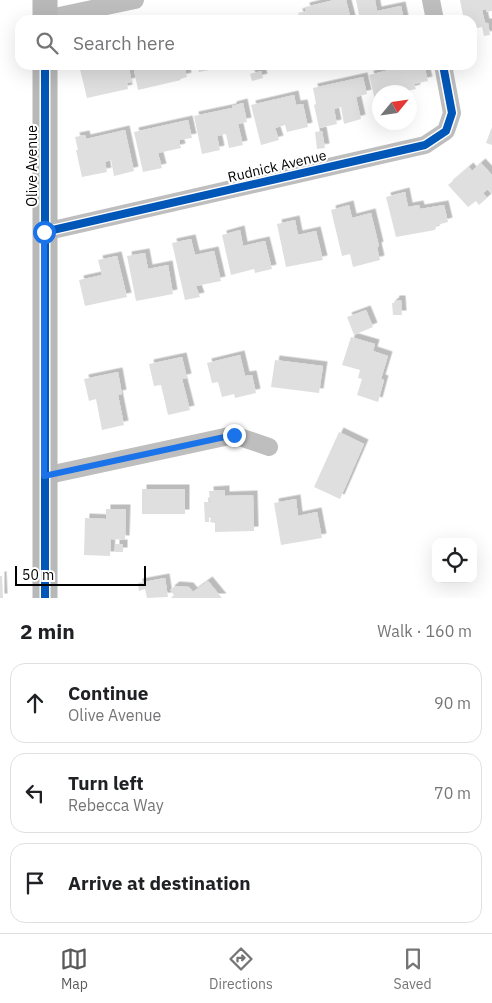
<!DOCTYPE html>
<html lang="en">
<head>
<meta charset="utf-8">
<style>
  body { margin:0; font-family:"IBM Plex Sans",sans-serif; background:#f6f6f6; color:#202124 }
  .controls { position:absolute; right:15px; bottom:15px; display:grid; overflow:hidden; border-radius:10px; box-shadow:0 5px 20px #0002 }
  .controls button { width:45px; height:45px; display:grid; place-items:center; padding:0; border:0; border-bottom:1px solid #e0e0e0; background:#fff; color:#202124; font:25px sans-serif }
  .compass { position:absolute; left:372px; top:85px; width:45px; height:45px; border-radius:50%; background:#fff; box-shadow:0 5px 20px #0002; rotate:61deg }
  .scale { position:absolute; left:15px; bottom:12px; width:131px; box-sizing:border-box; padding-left:5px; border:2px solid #000; border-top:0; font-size:14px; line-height:18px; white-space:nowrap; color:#000; -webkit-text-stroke:4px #fff; paint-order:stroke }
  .stop { position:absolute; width:15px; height:15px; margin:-11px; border:4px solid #1a73e8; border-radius:50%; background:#fff }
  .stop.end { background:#1a73e8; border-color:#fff; box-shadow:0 1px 5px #0008 }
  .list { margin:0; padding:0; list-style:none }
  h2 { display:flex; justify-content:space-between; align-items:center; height:65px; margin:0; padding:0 20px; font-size:21px }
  h2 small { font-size:16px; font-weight:400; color:#757577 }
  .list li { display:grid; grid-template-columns:32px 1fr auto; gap:15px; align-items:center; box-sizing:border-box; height:80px; margin:0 10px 10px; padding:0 10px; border:1px solid #e0e0e0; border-radius:15px }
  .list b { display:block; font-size:19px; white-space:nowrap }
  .list p { margin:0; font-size:16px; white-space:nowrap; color:#757577 }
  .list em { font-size:16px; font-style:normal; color:#757577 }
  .icon { flex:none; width:28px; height:28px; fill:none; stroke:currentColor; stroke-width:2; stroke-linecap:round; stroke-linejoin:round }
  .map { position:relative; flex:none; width:492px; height:598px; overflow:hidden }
  .search { position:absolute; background:#fff; box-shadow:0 5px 20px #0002; left:15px; right:15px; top:15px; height:55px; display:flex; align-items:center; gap:12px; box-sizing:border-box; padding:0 18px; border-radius:15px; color:#757577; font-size:19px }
  .sheet { height:335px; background:#fff }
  nav { display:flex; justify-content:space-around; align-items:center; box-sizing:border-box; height:70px; border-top:1px solid #e0e0e0; background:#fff; font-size:14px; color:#757577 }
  nav a { display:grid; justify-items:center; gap:2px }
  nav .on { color:#595959 }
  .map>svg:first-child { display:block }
  .building { fill:#dfdfdf; filter:url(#shadow) }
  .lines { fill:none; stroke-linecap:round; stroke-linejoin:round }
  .street { stroke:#bebebe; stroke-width:18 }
  .secondary { stroke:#b8b8b8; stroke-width:25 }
  .cycleway-casing { stroke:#fff; stroke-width:11 }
  .cycleway { stroke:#0057b8; stroke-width:8 }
  .route { stroke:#1a73e8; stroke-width:6 }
  .labels { text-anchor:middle; stroke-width:4; stroke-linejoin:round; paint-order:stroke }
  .street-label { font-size:14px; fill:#000; stroke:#fff }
</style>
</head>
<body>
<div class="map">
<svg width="492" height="598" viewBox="0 0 492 598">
  <defs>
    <filter id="shadow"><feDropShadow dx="4.5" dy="-4.5" stdDeviation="0" flood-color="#0004"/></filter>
  </defs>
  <rect width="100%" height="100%" fill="#fff"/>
  <!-- building -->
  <g class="building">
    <path d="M 334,0 L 346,0 L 351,20 L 300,20 L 298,13 L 306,11 L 305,7 Z"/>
    <path d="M 356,0 L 375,0 L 377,11 L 401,6 L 404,20 L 360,20 Z"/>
    <path d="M 460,0 L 492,0 L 492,11 L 486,12 L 486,9 L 482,10 L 485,23 L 488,23 L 490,35 L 484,36 L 482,27 L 472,29 L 472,20 L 464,20 Z"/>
    <path d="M 79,65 L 128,65 L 132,82 L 127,83 L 128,89 L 87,98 Z"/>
    <path d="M 133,65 L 184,65 L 187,77 L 180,79 L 181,80 L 138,90 Z"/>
    <path d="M 197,65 L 229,65 L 229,66 L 199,72 Z"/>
    <path d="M 409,65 L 424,65 L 428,81 L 414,84 L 416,89 L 403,92 L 380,92 L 379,117 L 369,75 Z"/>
    <path d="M 261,71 L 263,78 L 252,81 L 250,74 Z"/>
    <path d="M 363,77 L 367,94 L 356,97 L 361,119 L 344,124 L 341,107 L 334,109 L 337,124 L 319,128 L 314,105 L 316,104 L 313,88 Z"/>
    <path d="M 294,95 L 296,105 L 303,104 L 308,127 L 287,132 L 285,125 L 275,128 L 279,140 L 261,145 L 251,105 Z"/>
    <path d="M 243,103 L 247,122 L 238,124 L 243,145 L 229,148 L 226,134 L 217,136 L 220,150 L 202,154 L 194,116 L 232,108 L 232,106 Z"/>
    <path d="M 188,120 L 192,138 L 179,140 L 181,148 L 158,153 L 162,168 L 143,172 L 134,132 Z"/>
    <path d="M 492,127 L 492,145 L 486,143 Z"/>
    <path d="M 125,130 L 134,171 L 114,176 L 111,160 L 105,162 L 107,172 L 82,177 L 76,150 L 78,150 L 75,137 L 85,135 L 86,139 Z"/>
    <path d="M 322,131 L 325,148 L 317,149 L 315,132 Z"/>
    <path d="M 481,163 L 492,175 L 492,194 L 488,189 L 483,193 L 487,198 L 479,205 L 476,201 L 468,207 L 448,185 L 469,167 L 472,171 Z"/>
    <path d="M 405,192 L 408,207 L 419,205 L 420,209 L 444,205 L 448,222 L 437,225 L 435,230 L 396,237 L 386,197 Z"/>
    <path d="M 349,205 L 352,218 L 371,213 L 379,246 L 377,247 L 380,260 L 353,267 L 350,254 L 342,256 L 331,210 Z"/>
    <path d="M 295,220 L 298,235 L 316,231 L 323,260 L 286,267 L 277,224 Z"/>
    <path d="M 240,230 L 243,246 L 265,241 L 272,269 L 255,273 L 254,269 L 231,275 L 222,235 Z"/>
    <path d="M 191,239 L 195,255 L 214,251 L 221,281 L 196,286 L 200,297 L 185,300 L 172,243 Z"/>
    <path d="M 145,253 L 148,269 L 168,265 L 173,294 L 136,301 L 127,256 Z"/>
    <path d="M 117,256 L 127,297 L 85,306 L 79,280 L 102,275 L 98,260 Z"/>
    <path d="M 395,300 L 401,300 L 402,315 L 393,315 L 392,303 L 394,303 Z"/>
    <path d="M 366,310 L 373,327 L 354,335 L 347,317 Z"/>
    <path d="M 351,337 L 375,344 L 373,351 L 388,356 L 381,379 L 384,380 L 378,402 L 357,395 L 362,379 L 358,378 L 360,370 L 342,365 Z"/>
    <path d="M 240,355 L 245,376 L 252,375 L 256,393 L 235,398 L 234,394 L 222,397 L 218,382 L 212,383 L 207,363 Z"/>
    <path d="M 182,357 L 187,378 L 182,379 L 190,410 L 168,415 L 161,385 L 154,386 L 149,364 Z"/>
    <path d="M 275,360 L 323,366 L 319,393 L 271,387 Z"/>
    <path d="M 118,372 L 122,394 L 118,395 L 124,425 L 102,430 L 96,399 L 89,401 L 84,379 Z"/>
    <path d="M 339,432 L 364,444 L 340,499 L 314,487 Z"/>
    <rect x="142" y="489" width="43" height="25"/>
    <path d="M 225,490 L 225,496 L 253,495 L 254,531 L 215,532 L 215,523 L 210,522 L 211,516 L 209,516 L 209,522 L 205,522 L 204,502 L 210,502 L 209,491 Z"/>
    <path d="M 296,499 L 298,516 L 317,512 L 322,538 L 281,545 L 274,503 Z"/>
    <path d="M 106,509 L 126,509 L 125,540 L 111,539 L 110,556 L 84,555 L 85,518 L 106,519 Z"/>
    <rect x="115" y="544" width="8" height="8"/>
    <path d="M 0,576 L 2,576 L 3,598 L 0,598 Z"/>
    <path d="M 165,578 L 168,597 L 147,598 L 145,589 L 139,591 L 138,583 Z"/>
    <path d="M 208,581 L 222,598 L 171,598 L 174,595 L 170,590 L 175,586 L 189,587 L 193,592 Z"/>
  </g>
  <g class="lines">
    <!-- street -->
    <g class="street">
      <path d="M 431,0 L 435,20"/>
      <path d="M 45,19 L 135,0"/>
      <path d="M 44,232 L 425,145 L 446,131 L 452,113 L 443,65"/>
      <path d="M 44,476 L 234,435 L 269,447"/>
    </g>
    <!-- secondary -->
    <g class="secondary">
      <path d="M 45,20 L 45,0"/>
      <path d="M 45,65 L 45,598"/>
    </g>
    <defs>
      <g id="cycleway">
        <path d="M 45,65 L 45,598"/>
        <path d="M 44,232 L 425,145 L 446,131 L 452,113 L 443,65"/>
      </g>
    </defs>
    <!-- cycleway casing -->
    <use href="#cycleway" class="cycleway-casing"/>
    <!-- cycleway -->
    <use href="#cycleway" class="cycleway"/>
  </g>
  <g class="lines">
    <!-- route -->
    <path class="route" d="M 44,232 L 44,476 L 234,435"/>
  </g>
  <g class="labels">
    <!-- street labels -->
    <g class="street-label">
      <text transform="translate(32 166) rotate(-90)" y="5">Olive Avenue</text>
      <text transform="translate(277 166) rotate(-13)" y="5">Rudnick Avenue</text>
    </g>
  </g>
</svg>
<div class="controls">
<button><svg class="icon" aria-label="locate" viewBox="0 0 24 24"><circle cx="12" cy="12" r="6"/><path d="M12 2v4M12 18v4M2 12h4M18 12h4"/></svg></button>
</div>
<svg class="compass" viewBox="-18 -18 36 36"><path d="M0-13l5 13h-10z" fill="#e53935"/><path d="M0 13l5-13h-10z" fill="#757577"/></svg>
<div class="scale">50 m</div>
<div class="stop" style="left:44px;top:232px"></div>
<div class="stop end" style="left:234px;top:435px"></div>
<div class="search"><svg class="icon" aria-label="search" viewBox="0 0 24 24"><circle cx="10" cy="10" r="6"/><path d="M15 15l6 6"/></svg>Search here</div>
</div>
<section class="sheet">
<h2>2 min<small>Walk · 160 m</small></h2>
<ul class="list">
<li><svg class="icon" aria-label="ahead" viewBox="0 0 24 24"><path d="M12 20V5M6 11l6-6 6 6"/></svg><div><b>Continue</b><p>Olive Avenue</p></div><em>90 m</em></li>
<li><svg class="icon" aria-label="left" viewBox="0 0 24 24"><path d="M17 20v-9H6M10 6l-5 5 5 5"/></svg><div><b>Turn left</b><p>Rebecca Way</p></div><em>70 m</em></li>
<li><svg class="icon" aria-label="arrive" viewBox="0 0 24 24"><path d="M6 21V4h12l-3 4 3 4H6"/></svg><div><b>Arrive at destination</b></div></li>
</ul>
</section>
<nav>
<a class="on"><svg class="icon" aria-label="map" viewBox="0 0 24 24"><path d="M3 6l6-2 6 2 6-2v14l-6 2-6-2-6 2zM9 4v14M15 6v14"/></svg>Map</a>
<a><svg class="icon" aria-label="directions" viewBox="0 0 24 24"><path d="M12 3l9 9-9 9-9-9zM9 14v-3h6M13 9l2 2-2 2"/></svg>Directions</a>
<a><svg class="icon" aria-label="saved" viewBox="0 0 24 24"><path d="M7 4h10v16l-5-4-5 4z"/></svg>Saved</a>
</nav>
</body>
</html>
